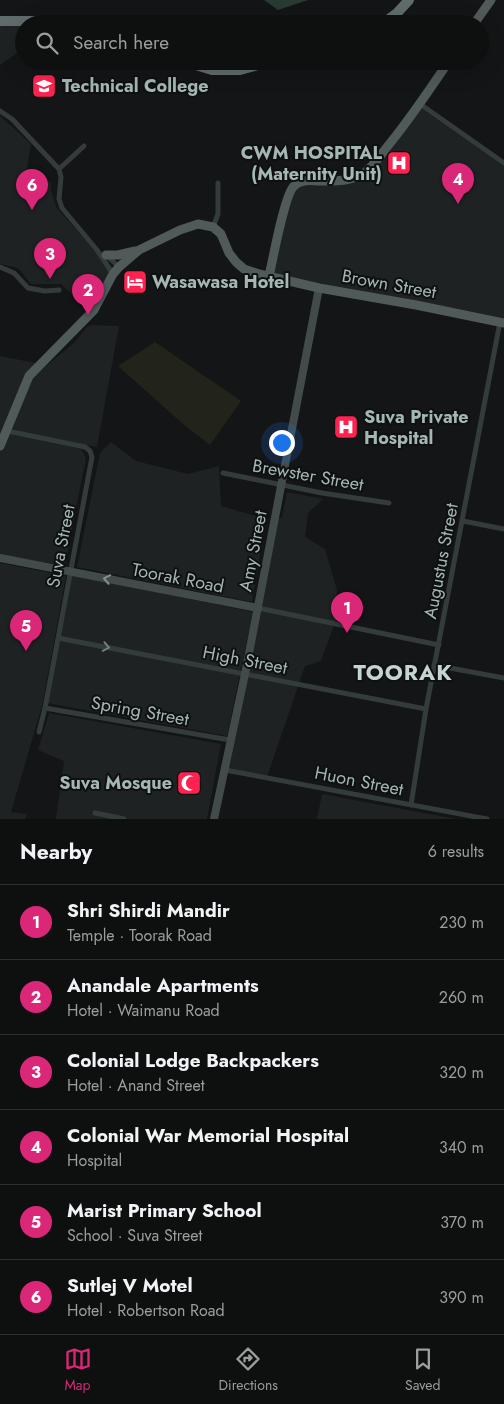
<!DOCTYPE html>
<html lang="en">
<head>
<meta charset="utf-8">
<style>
  body { margin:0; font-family:Jost,sans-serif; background:#171919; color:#f1f3f6 }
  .you { position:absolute; left:281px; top:442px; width:18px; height:18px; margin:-12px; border:4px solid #fff; border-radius:50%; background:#1a73e8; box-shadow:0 0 0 8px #1a73e833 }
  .badge { display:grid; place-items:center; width:32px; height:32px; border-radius:50%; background:#db2777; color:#fff; font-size:16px; font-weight:700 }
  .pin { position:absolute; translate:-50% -41px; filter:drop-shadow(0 1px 2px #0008) }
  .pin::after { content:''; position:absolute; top:26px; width:18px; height:15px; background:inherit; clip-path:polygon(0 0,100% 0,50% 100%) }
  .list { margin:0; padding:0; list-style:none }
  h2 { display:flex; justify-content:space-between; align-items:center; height:65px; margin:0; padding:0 20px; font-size:21px }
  h2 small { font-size:16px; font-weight:400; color:#9b9d9f }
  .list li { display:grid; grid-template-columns:32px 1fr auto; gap:15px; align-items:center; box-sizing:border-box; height:75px; padding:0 20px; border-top:1px solid #2e3030 }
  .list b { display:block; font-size:19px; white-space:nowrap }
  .list p { margin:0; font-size:16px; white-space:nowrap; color:#9b9d9f }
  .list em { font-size:16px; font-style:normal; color:#9b9d9f }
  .icon { flex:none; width:28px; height:28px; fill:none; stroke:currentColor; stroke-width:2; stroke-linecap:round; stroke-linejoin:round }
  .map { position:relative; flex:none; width:504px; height:819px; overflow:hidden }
  .search { position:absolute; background:#0e1010; box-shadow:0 5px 20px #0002; left:15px; right:15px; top:15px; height:55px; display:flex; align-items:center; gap:12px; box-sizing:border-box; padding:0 18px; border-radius:28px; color:#9b9d9f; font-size:19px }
  .sheet { height:515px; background:#0e1010 }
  nav { display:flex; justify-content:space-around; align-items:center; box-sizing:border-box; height:70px; border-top:1px solid #2e3030; background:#0e1010; font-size:14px; color:#9b9d9f }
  nav a { display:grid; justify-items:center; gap:2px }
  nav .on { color:#db2777 }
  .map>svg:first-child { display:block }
  .built { fill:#1f2223 }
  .green { fill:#22241b }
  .water { fill:#293a33 }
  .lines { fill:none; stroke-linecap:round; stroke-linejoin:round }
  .street { stroke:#343b3b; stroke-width:5 }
  .secondary { stroke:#424b4a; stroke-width:8 }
  .primary { stroke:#505a59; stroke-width:9 }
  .highway { stroke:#606c6b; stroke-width:10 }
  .oneway { stroke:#82918f }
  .oneway2 { stroke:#727f7e }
  .labels { text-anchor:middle; stroke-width:4; stroke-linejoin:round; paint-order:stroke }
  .poi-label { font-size:18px; font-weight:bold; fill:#a4b7b4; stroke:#0f1011; text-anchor:start }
  .street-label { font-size:18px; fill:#a4b7b4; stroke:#0f1011 }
  .district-label { font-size:22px; font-weight:bold; letter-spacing:1px; fill:#c5d3d1; stroke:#0f1011 }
</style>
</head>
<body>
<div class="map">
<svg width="504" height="819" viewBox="0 0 504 819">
  <rect width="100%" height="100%" fill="#131516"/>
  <!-- built -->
  <g class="built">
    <path d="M 0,25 L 24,25 L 24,48 L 0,65 Z"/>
    <path d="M 418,106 L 504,166 L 504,319 L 277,277 L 270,272 L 291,195 L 295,188 L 307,183 L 362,177 Z"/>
    <path d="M 0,116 L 31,144 L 26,174 L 51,182 L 51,190 L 56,207 L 114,272 L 95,306 L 79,301 L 61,284 L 31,284 L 18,268 L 0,264 Z"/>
    <path d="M 93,325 L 119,326 L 97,447 L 10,433 L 13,421 L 30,379 L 74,343 L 87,327 Z"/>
    <path d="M 0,356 L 41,364 L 26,377 L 0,445 Z"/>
    <path d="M 8,434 L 81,449 L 86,458 L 65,565 L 0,557 L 0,451 Z"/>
    <path d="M 111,442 L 136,461 L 188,474 L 219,466 L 221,506 L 266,519 L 252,602 L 77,567 L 100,453 Z"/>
    <path d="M 287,492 L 323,499 L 308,513 L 305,537 L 325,549 L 337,590 L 336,620 L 321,661 L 305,666 L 267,777 L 226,768 L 278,518 L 282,518 Z"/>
    <path d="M 0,563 L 66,576 L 42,706 L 11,812 L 27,814 L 25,819 L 0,819 Z"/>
    <path d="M 70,574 L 253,612 L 227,736 L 47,703 Z"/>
    <path d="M 49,713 L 221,744 L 207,819 L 56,819 L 64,761 L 38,750 Z"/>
    <path d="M 322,794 L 456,819 L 317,819 Z"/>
  </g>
  <!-- green -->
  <path class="green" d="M 155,342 L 241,401 L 210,445 L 183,424 L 118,366 Z"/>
  <!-- water -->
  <path class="water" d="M 264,0 L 308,0 L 278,10 Z"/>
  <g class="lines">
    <!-- street -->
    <g class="street">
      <path d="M 420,104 L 504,163"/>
      <path d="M 0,111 L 12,119 L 59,169 L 61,177 L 59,199 L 62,208 L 97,250 L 113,274"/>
      <path d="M 59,169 L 84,146"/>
      <path d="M 213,227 L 218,214 L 218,183"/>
      <path d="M 106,255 L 119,267"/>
      <path d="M 0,267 L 14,273 L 28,288 L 45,291 L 59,290"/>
      <path d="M 7,431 L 85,447 L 90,451 L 92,457 L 45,708 L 39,732"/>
      <path d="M 223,473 L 322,493 L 389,503"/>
      <path d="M 463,521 L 504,529"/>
      <path d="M 258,608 L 439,645"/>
      <path d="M 58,638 L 426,709"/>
      <path d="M 434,665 L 504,678"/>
      <path d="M 45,708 L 230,740"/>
      <path d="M 225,770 L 487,819"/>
      <path d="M 411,805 L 426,709 L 500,322"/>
      <path d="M 95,813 L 124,819"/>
    </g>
    <!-- secondary -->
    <g class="secondary">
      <path d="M 0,558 L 258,608"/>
      <path d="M 214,819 L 245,674 L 319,288"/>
    </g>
    <!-- primary -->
    <g class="primary">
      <path d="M 474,24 L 491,0"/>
      <path d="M 106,255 L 118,255 L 135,251"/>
      <path d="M 269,276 C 273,259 284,198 293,187 C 299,180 309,180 318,181 C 333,181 350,182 363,174 C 374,166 382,153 391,142 C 412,116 430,89 449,61"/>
      <path d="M 0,446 L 29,376 L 94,310 L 113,274 L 119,267 L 139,250 L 180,230 L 198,224 L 213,227 L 221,234 L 229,253 L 236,262 L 244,269 L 259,274 L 319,288 L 416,305 L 504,323"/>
    </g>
    <!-- highway -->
    <g class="highway">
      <path d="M 0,21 L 52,21 L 70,24"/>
      <path d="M 382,24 L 397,13 L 409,0"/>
      <path d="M 183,61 L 212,70 L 240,70 L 273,61"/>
    </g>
  </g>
  <!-- one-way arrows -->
  <defs><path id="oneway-chevron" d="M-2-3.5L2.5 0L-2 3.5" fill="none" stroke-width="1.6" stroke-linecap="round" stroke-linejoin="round" transform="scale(1.25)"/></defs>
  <use class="oneway" href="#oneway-chevron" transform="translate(107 579) rotate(-169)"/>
  <use class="oneway2" href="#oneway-chevron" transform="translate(106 647) rotate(11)"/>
  <!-- icons -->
  <defs>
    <symbol id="university-square" viewBox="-11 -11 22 22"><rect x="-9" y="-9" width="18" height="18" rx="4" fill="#ff2251" stroke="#0f1011"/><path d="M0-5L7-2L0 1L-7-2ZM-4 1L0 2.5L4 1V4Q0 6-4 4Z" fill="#fff"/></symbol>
    <symbol id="hospital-square" viewBox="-11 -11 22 22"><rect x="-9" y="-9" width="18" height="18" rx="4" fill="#ff2251" stroke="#0f1011"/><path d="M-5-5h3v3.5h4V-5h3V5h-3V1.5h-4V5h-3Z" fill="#fff"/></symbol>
    <symbol id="hotel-square" viewBox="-11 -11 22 22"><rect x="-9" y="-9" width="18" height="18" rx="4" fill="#ff2251" stroke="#0f1011"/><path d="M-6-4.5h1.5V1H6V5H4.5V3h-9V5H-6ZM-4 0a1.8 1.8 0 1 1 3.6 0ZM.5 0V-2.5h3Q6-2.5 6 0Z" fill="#fff"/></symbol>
    <symbol id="mosque-square" viewBox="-11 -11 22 22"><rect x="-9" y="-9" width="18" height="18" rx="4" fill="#ff2251" stroke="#0f1011"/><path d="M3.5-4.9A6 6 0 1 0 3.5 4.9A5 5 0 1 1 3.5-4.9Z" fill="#fff"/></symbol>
  </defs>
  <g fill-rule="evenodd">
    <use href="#university-square" x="30" y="72" width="28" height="28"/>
    <use href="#hospital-square" x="385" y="149" width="28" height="28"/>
    <use href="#hotel-square" x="121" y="268" width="28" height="28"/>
    <use href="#hospital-square" x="332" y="413" width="28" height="28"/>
    <use href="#mosque-square" x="175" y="769" width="28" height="28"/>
  </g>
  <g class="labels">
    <!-- poi labels -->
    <g class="poi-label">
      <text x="62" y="92">Technical College</text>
      <text x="382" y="159" text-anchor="end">CWM HOSPITAL<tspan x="382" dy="21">(Maternity Unit)</tspan></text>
      <text x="152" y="288">Wasawasa Hotel</text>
      <text x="364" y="423">Suva Private<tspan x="364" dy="21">Hospital</tspan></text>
      <text x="172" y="789" text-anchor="end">Suva Mosque</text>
    </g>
    <!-- street labels -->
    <g class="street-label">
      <text transform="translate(389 284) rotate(10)" y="6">Brown Street</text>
      <text transform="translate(308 475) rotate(10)" y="6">Brewster Street</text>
      <text transform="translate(61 546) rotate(-79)" y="6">Suva Street</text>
      <text transform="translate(253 551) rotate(-79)" y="6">Amy Street</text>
      <text transform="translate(441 561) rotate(-79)" y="6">Augustus Street</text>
      <text transform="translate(178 578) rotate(11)" y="6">Toorak Road</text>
      <text transform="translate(245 660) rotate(11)" y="6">High Street</text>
      <text transform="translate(140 711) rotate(10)" y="6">Spring Street</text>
      <text transform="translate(359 781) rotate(11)" y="6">Huon Street</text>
    </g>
    <!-- district labels -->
    <g class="district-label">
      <text x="403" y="680">TOORAK</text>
    </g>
  </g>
</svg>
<div class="you"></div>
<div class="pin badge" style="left:347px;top:633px">1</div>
<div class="pin badge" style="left:88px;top:315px">2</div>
<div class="pin badge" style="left:50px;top:279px">3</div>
<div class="pin badge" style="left:458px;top:204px">4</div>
<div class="pin badge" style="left:26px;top:651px">5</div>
<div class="pin badge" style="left:32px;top:210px">6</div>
<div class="search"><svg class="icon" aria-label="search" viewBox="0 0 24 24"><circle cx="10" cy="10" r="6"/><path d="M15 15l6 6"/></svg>Search here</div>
</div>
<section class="sheet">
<h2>Nearby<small>6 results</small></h2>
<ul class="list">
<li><span class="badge">1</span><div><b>Shri Shirdi Mandir</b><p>Temple · Toorak Road</p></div><em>230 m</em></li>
<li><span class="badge">2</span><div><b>Anandale Apartments</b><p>Hotel · Waimanu Road</p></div><em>260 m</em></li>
<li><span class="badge">3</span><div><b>Colonial Lodge Backpackers</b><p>Hotel · Anand Street</p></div><em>320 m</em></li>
<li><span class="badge">4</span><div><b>Colonial War Memorial Hospital</b><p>Hospital</p></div><em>340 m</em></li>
<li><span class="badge">5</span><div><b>Marist Primary School</b><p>School · Suva Street</p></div><em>370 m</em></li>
<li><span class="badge">6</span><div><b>Sutlej V Motel</b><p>Hotel · Robertson Road</p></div><em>390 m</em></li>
</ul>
</section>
<nav>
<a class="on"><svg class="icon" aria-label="map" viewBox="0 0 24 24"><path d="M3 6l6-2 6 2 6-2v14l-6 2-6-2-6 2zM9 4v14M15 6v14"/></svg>Map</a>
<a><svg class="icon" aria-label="directions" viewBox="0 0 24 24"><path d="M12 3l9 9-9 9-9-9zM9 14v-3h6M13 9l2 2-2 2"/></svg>Directions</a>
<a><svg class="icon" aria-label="saved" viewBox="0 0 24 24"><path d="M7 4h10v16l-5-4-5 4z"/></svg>Saved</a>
</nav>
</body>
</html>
